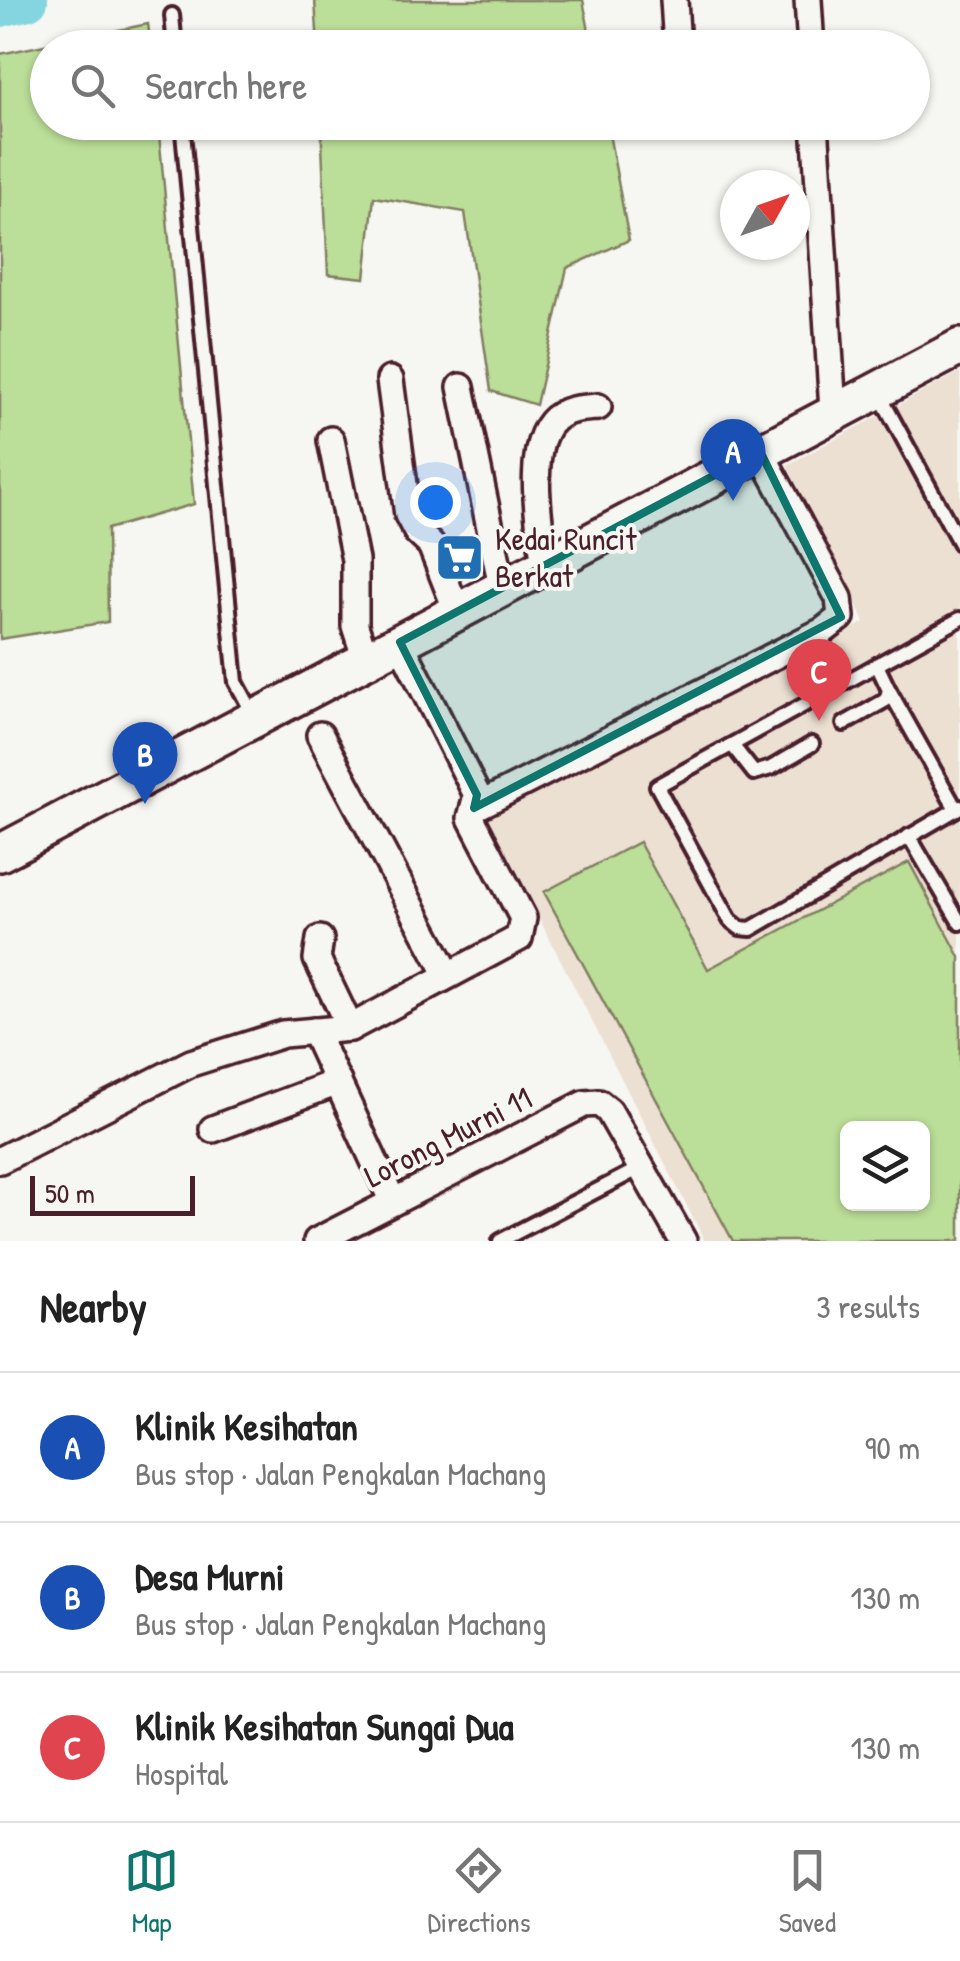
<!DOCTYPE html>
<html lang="en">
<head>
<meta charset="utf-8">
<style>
  body { margin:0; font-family:"Patrick Hand",sans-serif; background:#f6f6f6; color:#222 }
  .controls { position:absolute; right:30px; bottom:30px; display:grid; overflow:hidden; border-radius:15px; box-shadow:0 2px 8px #0004 }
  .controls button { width:90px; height:90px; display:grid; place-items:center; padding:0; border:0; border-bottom:2px solid #e0e0e0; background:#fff; color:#222; font:50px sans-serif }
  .compass { position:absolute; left:720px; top:170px; width:90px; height:90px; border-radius:50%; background:#fff; box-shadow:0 2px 8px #0004; rotate:50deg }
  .scale { position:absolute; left:30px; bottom:25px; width:165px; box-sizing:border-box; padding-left:10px; border:5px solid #4a1f2b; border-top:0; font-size:28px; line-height:35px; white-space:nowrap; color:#4a1f2b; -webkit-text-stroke:8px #f6f6f2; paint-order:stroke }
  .you { position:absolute; left:435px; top:502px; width:35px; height:35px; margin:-25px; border:8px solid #fff; border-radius:50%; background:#1a73e8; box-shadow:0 0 0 15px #1a73e833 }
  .badge { display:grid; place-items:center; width:65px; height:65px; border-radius:50%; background:#0f766e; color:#fff; font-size:32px; font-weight:700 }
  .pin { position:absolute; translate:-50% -82px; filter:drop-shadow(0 2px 5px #0008) }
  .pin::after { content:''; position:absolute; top:52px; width:35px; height:30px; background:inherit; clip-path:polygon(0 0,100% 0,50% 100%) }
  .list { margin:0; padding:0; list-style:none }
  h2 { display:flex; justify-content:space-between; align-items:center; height:130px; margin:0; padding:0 40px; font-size:42px }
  h2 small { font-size:32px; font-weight:400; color:#767676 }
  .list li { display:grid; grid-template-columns:65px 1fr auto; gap:30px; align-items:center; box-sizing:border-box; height:150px; padding:0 40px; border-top:2px solid #e0e0e0 }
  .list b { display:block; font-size:38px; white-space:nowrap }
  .list p { margin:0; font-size:32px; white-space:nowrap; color:#767676 }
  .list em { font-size:32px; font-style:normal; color:#767676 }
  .icon { flex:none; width:55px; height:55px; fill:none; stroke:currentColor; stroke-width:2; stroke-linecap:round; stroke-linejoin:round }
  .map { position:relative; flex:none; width:960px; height:1241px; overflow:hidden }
  .search { position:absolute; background:#fff; box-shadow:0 2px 8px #0004; left:30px; right:30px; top:30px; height:110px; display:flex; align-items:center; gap:25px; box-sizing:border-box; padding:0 35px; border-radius:55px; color:#767676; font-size:38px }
  .sheet { height:580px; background:#fff }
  nav { display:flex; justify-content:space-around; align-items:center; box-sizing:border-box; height:140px; border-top:2px solid #e0e0e0; background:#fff; font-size:28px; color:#767676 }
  nav a { display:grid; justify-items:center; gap:5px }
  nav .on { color:#0f766e }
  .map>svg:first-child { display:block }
  .built { fill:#ece0d2; fill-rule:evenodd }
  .green { fill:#bbde98; stroke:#827e62; stroke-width:2.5; fill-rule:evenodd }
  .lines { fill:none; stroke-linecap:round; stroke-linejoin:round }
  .river { stroke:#85d5e0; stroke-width:40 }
  .service-casing { stroke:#4a1f2b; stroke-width:20 }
  .minor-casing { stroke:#4a1f2b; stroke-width:32 }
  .secondary-casing { stroke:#4a1f2b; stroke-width:42 }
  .service { stroke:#f6f6f2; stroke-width:12 }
  .minor { stroke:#f6f6f2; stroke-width:25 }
  .secondary { stroke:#f6f6f2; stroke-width:35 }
  .marked { fill:#0f766e; fill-opacity:0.2; stroke:#0f766e; stroke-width:8; stroke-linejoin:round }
  .labels { text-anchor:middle; stroke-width:8; stroke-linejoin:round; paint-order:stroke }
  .poi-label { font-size:32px; fill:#4a1f2b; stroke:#f6f6f2; text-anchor:start }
  .street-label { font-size:32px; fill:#4a1f2b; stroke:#f6f6f2 }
</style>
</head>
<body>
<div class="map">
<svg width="960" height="1241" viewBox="0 0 960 1241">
  <rect width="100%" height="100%" fill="#f6f6f2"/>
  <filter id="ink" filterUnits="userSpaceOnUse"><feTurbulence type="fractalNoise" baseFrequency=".01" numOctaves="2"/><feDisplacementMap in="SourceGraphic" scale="20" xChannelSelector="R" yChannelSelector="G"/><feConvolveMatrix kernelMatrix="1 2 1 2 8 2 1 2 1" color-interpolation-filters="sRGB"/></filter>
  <g filter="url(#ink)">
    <!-- built -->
    <path class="built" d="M 960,372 L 960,1241 L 705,1241 L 488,819 L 865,622 L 787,465 ZM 848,1128 L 922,1128 L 922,1204 L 848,1204 Z"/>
    <!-- green -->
    <g class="green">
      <path d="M 315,0 L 583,0 L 592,47 L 318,47 Z"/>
      <path d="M 148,24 L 151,47 L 48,48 L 48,122 L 158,123 L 194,504 L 107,529 L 108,622 L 0,639 L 0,54 Z"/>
      <path d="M 321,123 L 607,123 L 629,240 L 567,268 L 536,405 L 491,391 L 465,212 L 374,197 L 365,278 L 328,274 Z"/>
      <path d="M 639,842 L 708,969 L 909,862 L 960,957 L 960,1241 L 733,1241 L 544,892 ZM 922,1128 L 922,1204 L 848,1204 L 848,1128 Z"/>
    </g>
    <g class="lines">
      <!-- river -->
      <path class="river" d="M 0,7 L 28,0"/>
      <defs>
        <g id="service">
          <path d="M 172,15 L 175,48"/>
          <path d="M 182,122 L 236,682 L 255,717"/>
          <path d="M 878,392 L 960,544"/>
          <path d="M 960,619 L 657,786 L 730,920 L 740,928 L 751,929 L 960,807"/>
          <path d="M 889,690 L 956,809"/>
          <path d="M 844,724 L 886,700 L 889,690 L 877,665"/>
          <path d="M 732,745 L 754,773 L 771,768 L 812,744"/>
          <path d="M 909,836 L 960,923"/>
          <path d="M 500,1241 L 642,1167"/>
        </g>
        <g id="minor">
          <path d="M 674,0 L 676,31"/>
          <path d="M 808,0 L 811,48"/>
          <path d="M 815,122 L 833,411"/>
          <path d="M 390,380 L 408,515 L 417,532 L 431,545 L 457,611"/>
          <path d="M 461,387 L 502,586"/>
          <path d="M 331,440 L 355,560 L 355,626 L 366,660"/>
          <path d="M 545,565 C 540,529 522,436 560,415 C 571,408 586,408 598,407"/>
          <path d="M 320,735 L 448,975"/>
          <path d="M 474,808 L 823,631 L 841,617 L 839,598 L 760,451"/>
          <path d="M 320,939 L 317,959 L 350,1028"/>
          <path d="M 314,1031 L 393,1202"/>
          <path d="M 213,1129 L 338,1082"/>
          <path d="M 0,1160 L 191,1063 L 283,1034 L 350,1028 L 519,938 L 523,918 L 471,818 L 477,795 L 400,642"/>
          <path d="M 317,1241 L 584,1104 L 599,1103 L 609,1111 L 683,1241"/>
        </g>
        <path id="secondary" d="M 0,853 L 960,347"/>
      </defs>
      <!-- service casing -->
      <use href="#service" class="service-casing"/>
      <!-- minor casing -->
      <use href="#minor" class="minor-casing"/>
      <!-- secondary casing -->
      <use href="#secondary" class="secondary-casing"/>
      <!-- service -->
      <use href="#service" class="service"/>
      <!-- minor -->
      <use href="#minor" class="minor"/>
      <!-- secondary -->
      <use href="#secondary" class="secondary"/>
    </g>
  </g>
  <!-- marked area -->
  <path class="marked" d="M 760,451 L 841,617 L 474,808 L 477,795 L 400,642 Z"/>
  <!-- icons -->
  <defs>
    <symbol id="supermarket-square" viewBox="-11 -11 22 22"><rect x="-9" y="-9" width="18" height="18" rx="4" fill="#1f6fb2" stroke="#f6f6f2"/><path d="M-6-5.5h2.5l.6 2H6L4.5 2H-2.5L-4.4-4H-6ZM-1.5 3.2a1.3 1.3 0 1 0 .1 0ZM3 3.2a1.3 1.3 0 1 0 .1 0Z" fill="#fff"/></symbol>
  </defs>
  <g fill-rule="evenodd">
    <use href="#supermarket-square" x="432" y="530" width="55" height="55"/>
  </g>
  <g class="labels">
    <!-- poi labels -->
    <g class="poi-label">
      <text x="495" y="550">Kedai Runcit<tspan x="495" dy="37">Berkat</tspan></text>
    </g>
    <!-- street labels -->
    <g class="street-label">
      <text transform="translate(448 1137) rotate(-27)" y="11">Lorong Murni 11</text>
    </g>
  </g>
</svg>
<div class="controls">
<button><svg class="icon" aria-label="layers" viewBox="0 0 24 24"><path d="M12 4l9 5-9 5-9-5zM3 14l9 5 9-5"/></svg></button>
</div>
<svg class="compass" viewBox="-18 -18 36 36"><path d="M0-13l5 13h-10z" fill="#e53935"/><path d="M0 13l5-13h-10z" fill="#767676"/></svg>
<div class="scale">50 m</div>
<div class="you"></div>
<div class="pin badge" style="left:733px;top:501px;background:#1a4fb4">A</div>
<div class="pin badge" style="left:145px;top:804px;background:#1a4fb4">B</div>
<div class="pin badge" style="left:819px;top:721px;background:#e0444e">C</div>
<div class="search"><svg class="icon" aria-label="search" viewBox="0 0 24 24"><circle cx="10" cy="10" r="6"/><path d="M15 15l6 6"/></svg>Search here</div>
</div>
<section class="sheet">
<h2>Nearby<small>3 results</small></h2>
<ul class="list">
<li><span class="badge" style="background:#1a4fb4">A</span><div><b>Klinik Kesihatan</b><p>Bus stop · Jalan Pengkalan Machang</p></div><em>90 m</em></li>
<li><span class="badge" style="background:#1a4fb4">B</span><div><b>Desa Murni</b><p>Bus stop · Jalan Pengkalan Machang</p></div><em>130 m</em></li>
<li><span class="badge" style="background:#e0444e">C</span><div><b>Klinik Kesihatan Sungai Dua</b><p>Hospital</p></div><em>130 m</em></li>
</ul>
</section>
<nav>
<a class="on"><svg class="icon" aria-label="map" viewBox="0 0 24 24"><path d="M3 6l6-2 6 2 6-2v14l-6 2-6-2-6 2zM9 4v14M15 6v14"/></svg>Map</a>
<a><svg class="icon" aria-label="directions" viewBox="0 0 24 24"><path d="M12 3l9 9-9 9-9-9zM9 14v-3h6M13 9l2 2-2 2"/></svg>Directions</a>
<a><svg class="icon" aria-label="saved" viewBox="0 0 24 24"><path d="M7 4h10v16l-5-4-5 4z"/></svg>Saved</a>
</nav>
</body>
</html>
